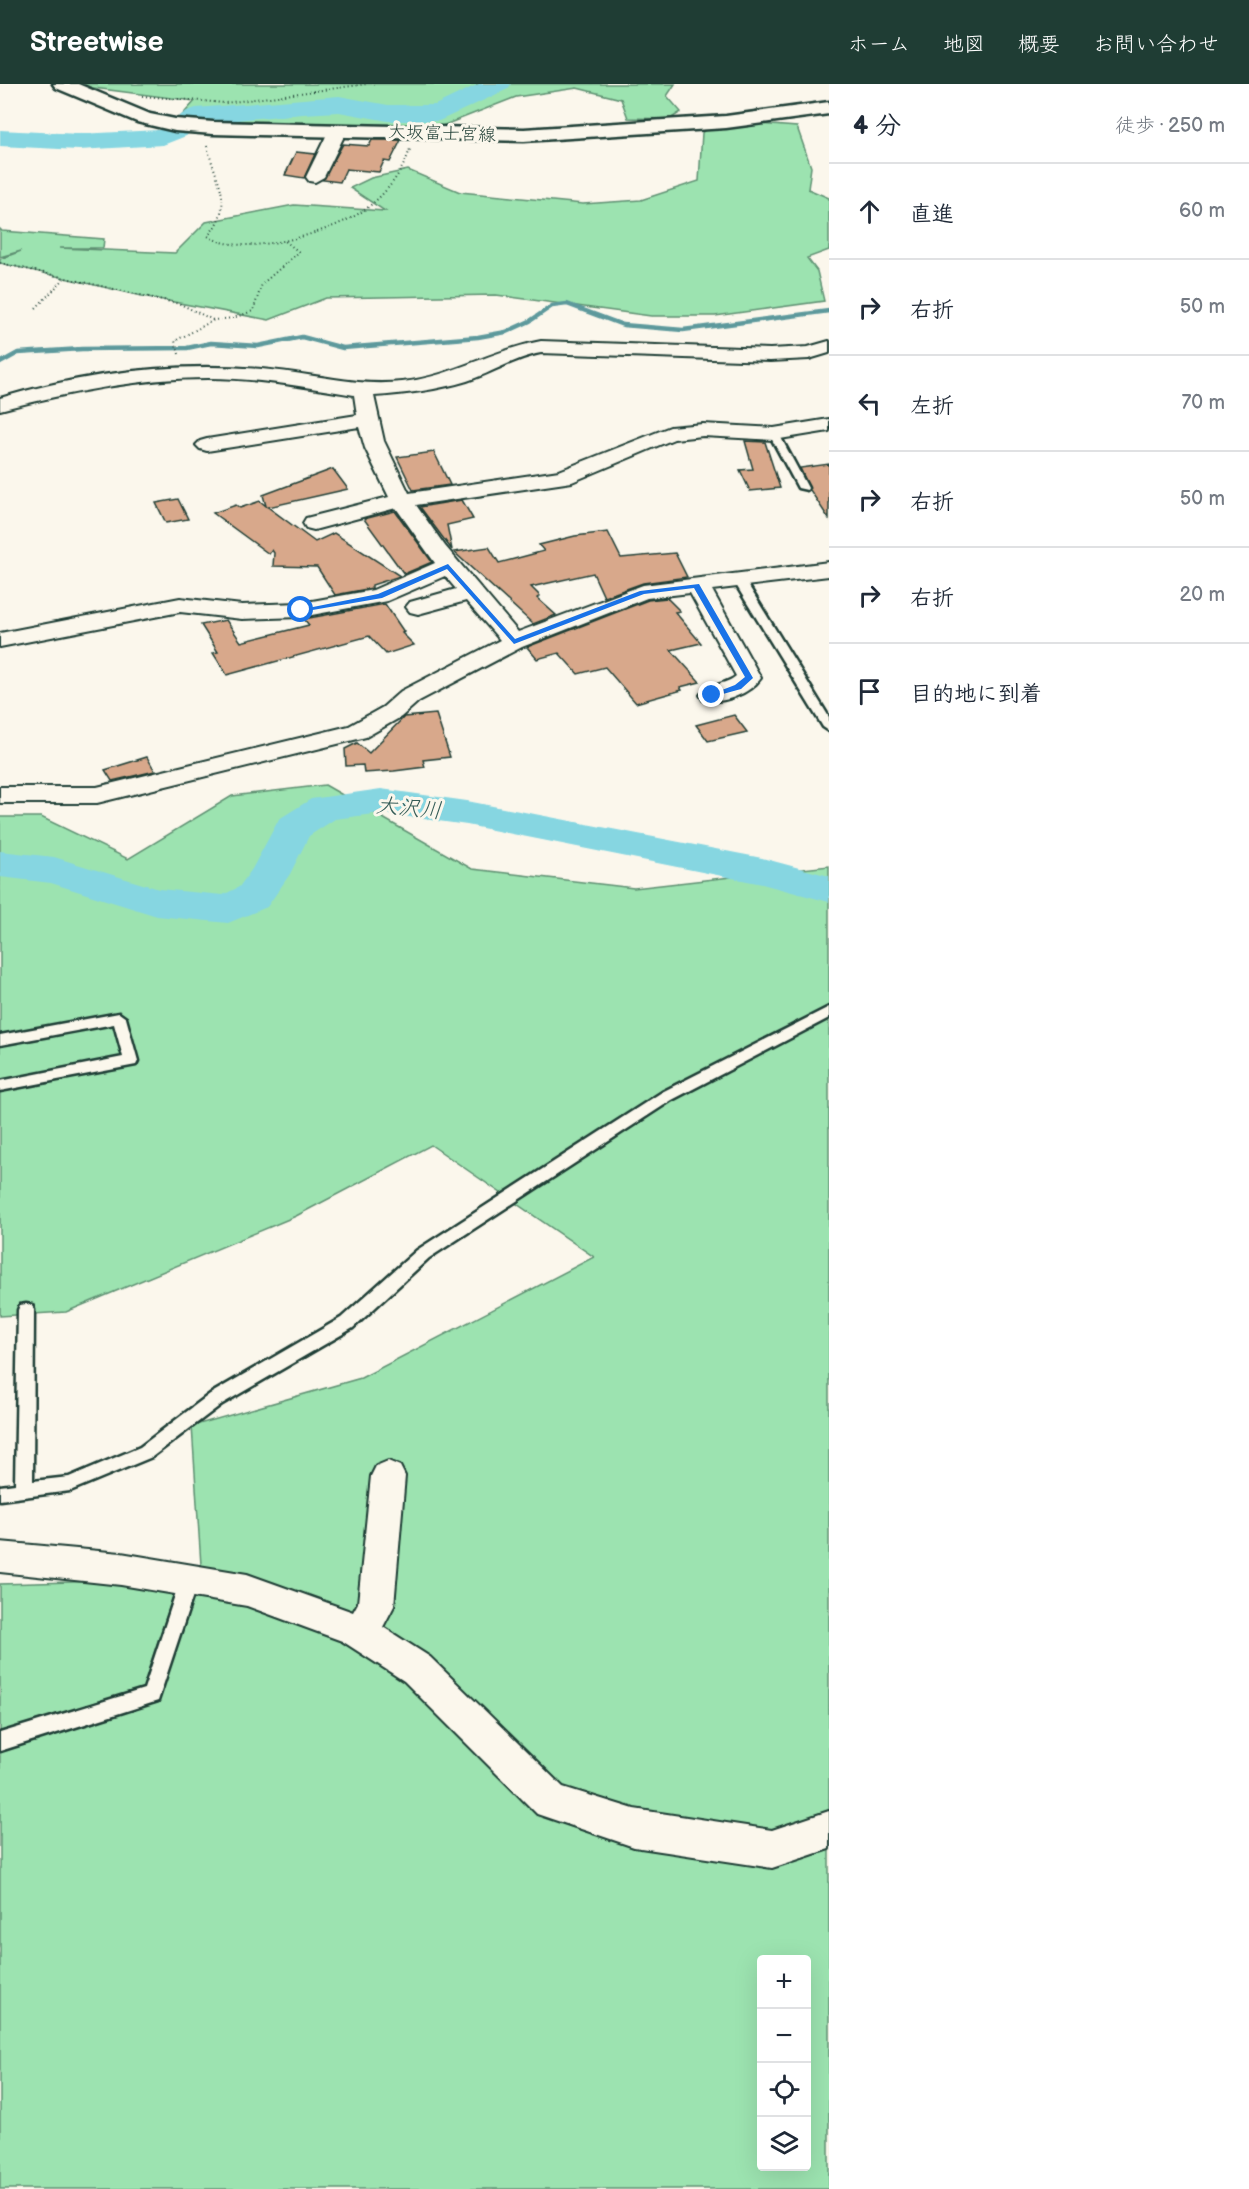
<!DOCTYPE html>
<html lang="ja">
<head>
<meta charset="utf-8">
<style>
  body { margin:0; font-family:"Balsamiq Sans","Klee One",sans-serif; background:#f6f6f7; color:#1f2937 }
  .controls { position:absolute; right:18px; bottom:18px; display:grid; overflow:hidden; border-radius:6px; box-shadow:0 6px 24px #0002 }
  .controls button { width:54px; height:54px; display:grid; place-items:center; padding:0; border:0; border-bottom:2px solid #e0e1e3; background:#fff; color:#1f2937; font:30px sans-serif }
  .stop { position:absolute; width:18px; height:18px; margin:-14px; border:4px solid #1a73e8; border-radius:50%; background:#fff }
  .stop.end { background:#1a73e8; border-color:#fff; box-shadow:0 2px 6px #0008 }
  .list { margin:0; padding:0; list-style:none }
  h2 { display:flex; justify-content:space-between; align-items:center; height:78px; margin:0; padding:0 24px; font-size:26px }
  h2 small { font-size:20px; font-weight:400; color:#747a83 }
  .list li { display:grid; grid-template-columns:39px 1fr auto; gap:18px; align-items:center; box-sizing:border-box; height:96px; padding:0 24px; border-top:2px solid #e0e1e3 }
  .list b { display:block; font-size:22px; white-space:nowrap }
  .list em { font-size:20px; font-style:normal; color:#747a83 }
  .icon { flex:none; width:33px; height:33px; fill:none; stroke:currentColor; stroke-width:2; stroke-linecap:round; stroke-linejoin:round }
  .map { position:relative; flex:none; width:829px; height:2105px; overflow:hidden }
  header { display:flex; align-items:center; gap:36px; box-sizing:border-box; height:84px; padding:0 30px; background:#1f3d34; color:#fff }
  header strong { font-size:28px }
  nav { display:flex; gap:33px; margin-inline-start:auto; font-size:21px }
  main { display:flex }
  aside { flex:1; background:#fff }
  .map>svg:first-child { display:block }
  .green { fill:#9ce3b0; stroke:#5e9072; stroke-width:1.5; fill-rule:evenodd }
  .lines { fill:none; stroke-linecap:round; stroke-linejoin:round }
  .stream { stroke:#5d999c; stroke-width:4.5 }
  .river { fill:#86d6e1; fill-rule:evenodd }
  .building { fill:#d8a88b; stroke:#1f3d34; stroke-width:1.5 }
  .service-casing { stroke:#1f3d34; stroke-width:5 }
  .minor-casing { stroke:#1f3d34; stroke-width:4 }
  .secondary-casing { stroke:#1f3d34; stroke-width:5 }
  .path { stroke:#1f3d34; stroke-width:2; stroke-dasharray:1 3; stroke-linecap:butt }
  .service { fill:#fbf7ec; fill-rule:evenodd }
  .minor { fill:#fbf7ec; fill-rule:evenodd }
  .secondary { fill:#fbf7ec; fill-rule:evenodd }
  .route { fill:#1a73e8 }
  .labels { text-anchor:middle; stroke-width:6; stroke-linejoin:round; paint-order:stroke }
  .far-street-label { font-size:18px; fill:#1f3d34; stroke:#fbf7ec }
  .water-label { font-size:22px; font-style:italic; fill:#345c57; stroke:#fbf7ec }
</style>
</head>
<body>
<header>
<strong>Streetwise</strong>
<nav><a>ホーム</a><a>地図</a><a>概要</a><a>お問い合わせ</a></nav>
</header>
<main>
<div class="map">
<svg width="829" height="2105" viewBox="0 0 829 2105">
  <rect width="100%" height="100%" fill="#fbf7ec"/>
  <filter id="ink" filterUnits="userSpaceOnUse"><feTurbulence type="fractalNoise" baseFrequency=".0167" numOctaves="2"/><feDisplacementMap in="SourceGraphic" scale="12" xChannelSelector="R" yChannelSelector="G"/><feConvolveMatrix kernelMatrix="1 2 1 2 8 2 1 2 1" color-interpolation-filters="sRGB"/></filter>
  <g filter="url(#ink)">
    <!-- green -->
    <g class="green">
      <path d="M 85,0 L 675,0 L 667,12 L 681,28 L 670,35 L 628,34 L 621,15 L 577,4 L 516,13 L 442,42 L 177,37 L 195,17 L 86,3 Z"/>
      <path d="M 747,39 L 797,43 L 811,83 L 808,105 L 829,114 L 829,166 L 807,174 L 817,187 L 824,217 L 715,232 L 651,232 L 496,211 L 326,214 L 269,236 L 142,212 L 0,179 L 0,175 L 21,167 L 0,173 L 0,145 L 2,147 L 104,155 L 103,164 L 59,164 L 175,169 L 206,138 L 294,121 L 385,127 L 350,104 L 371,94 L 408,86 L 460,108 L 583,120 L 641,116 L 699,97 L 702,49 L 706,43 Z"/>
      <path d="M 325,701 L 472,785 L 634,804 L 829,782 L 829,2105 L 0,2105 L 0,1500 L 179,1495 L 147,1590 L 201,1481 L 192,1342 L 361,1294 L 594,1173 L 431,1061 L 296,1132 L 66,1228 L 0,1232 L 0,733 L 41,733 L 128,775 L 232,712 ZM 762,1876 L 806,1876 L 806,2082 L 762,2082 Z"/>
    </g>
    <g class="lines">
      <!-- stream -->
      <path class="stream" d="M 0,279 L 18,269 L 82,265 L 187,264 L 211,259 L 258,262 L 302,253 L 343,264 L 478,253 L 506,248 L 530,237 L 552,222 L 567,220 L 623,241 L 683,246 L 829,227"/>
      <!-- river -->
      <g class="river">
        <path d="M 479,0 L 511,0 L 508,5 L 439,37 L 388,37 L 339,28 L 303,30 L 203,39 L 186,52 L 163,61 L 79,66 L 0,62 L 0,46 L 79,50 L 159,46 L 187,27 L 196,24 L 339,12 L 388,21 L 435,21 Z"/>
        <path d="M 381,705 L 467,717 L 762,774 L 829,792 L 829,818 L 762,800 L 467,741 L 381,729 L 335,735 L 309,752 L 290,790 L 267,823 L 228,839 L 157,832 L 51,799 L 0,793 L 0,767 L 54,773 L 159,805 L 223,811 L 239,803 L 252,785 L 279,735 L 311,715 Z"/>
      </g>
    </g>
    <!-- building -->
    <g class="building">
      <path d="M 372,56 L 401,56 L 390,78 L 384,77 L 379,88 L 346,85 L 340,98 L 323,96 L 343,60 L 369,62 Z"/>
      <path d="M 296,68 L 315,70 L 304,94 L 285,91 Z"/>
      <path d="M 745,357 L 765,358 L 780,404 L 750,407 L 740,386 L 753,385 Z"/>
      <path d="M 434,368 L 450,401 L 413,406 L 397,373 Z"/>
      <path d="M 829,380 L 829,435 L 810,406 L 800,384 Z"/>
      <path d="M 333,385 L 348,405 L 268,423 L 315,458 L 334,449 L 400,492 L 372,501 L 372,504 L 335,511 L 317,483 L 273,482 L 274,469 L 272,466 L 269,470 L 213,429 L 236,421 L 240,424 L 260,417 L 266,422 L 263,411 Z"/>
      <path d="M 178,415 L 188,435 L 166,439 L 156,419 Z"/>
      <path d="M 462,416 L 473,435 L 447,441 L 452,466 L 420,423 Z"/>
      <path d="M 395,427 L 432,478 L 404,490 L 364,435 Z"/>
      <path d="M 608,448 L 621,474 L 675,469 L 687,493 L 643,499 L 604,513 L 593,489 L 531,503 L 540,512 L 537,514 L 556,531 L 533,540 L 454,468 L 489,463 L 499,479 L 544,467 L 539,461 L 575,452 Z"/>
      <path d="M 667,514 L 680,527 L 675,528 L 701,559 L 671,566 L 700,598 L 680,603 L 682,606 L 636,619 L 605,583 L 578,590 L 559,569 L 537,575 L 527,563 L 648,516 Z"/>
      <path d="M 385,520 L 404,548 L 402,549 L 414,561 L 386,570 L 369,552 L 227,591 L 213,569 L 218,568 L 201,541 L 226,536 L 241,558 L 309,541 L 304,535 Z"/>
      <path d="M 436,630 L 450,673 L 423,676 L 425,683 L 394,687 L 364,689 L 363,681 L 346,682 L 345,665 L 357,659 L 369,669 L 404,633 Z"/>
      <path d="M 734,631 L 747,648 L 708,657 L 696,641 Z"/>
      <path d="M 147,673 L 155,687 L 112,697 L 105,686 Z"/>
    </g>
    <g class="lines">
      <defs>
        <g id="service">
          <path d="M 770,348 L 779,350 L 808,404 L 807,406 L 798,404 L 769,350 Z"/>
          <path d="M 739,493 L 745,496 L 829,633 L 829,647 L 823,643 L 733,496 Z"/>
          <path d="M 829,923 L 829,934 L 672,1016 L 429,1174 L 353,1244 L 222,1320 L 152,1373 L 70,1407 L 0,1416 L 0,1402 L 15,1400 L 18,1226 L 20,1221 L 26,1220 L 32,1221 L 34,1226 L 33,1397 L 69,1393 L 140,1363 L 210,1310 L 341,1234 L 417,1166 L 662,1008 Z"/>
          <path d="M 119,929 L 126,934 L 138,977 L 136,981 L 0,1007 L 0,997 L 123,973 L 114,940 L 0,961 L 0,951 Z"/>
          <path d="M 189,1488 L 195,1490 L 198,1496 L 158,1617 L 0,1667 L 0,1649 L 144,1605 L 180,1496 L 183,1490 Z"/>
        </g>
        <g id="minor">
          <path d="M 338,41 L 347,46 L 324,93 L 315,98 L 309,97 L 306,93 L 329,46 Z"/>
          <path d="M 541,257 L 770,265 L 808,263 L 829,257 L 829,269 L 809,275 L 770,277 L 541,269 C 514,274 492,289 467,297 C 437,306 405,310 374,312 L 384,357 L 409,409 L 559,387 L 670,343 L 703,340 L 774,344 L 829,335 L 829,347 L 774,356 L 703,352 L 674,355 L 572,398 L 416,421 L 445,462 L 518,548 L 643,501 L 829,478 L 829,492 L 712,506 L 761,594 C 750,610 722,621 703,616 L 700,611 C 707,600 726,601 736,592 L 690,509 L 647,514 L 522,563 L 419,617 L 401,633 L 366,653 L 97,719 L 0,719 L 0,703 L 97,703 L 349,642 L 383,623 L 401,607 L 500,556 L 466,517 L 418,530 L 410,528 L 406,523 L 410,518 L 456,505 L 445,492 L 387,517 L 301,533 L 242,535 L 180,528 L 0,563 L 0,549 L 180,514 L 242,521 L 301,519 L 373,506 L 435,479 L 396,424 L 314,446 L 306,444 L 303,439 L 306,434 L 389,413 L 365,364 L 359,343 L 207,367 L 200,365 L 196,361 L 200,357 L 207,355 L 357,331 L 354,311 C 305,303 257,294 208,294 C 137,294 68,309 0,326 L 0,314 C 87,288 180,277 271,286 C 315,290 357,303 402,298 C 452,293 492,266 541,257 Z"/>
          <path d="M 388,1377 L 400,1382 L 405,1392 L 394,1522 L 383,1543 L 430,1573 L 563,1703 L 634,1725 L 772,1746 L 829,1727 L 829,1765 L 772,1784 L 634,1763 L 537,1730 L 404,1597 L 342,1557 L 247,1522 L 121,1501 L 0,1488 L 0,1458 L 121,1469 L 247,1490 L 353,1528 L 358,1519 L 371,1392 L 376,1382 Z"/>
        </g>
        <path id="secondary" d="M 53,0 L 78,0 L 150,30 L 175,35 L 213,38 L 524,45 L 726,32 L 829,18 L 829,30 L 726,44 L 524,57 L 213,50 L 175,47 L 137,38 L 56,4 Z"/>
      </defs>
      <!-- service casing -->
      <use href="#service" class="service-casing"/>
      <!-- minor casing -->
      <use href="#minor" class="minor-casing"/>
      <!-- secondary casing -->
      <use href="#secondary" class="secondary-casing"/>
      <!-- path -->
      <g class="path">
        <path d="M 142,12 L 225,19 L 367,0"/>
        <path d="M 207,62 C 216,99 236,118 208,152 C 243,175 330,149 363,127 C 385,111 402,90 410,65"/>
        <path d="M 0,179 L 180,220 L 213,236"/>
        <path d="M 36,224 L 64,195"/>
        <path d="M 179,270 L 175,257 L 214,236 L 233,234 L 253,227 L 262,200 L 299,168 L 285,157"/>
      </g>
      <!-- service -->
      <use href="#service" class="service"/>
      <!-- minor -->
      <use href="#minor" class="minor"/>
      <!-- secondary -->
      <use href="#secondary" class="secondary"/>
    </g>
  </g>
  <!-- route -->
  <path class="route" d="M 448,480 L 515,555 L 640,507 L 699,500 L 753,594 L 741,605 L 712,613 L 709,611 L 735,601 L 745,593 L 694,504 L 644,510 L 514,560 L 447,485 L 382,514 L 301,528 L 298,526 L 378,510 Z"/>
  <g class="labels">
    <!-- far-street labels -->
    <g class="far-street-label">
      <text transform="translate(442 49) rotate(2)" y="6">大坂富士宮線</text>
    </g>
    <!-- water labels -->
    <g class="water-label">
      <text transform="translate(409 723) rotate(5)" y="8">大沢川</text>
    </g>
  </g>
</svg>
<div class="controls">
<button>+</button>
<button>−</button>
<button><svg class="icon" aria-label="locate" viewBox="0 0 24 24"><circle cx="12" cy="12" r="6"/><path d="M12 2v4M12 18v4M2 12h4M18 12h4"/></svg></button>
<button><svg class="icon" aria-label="layers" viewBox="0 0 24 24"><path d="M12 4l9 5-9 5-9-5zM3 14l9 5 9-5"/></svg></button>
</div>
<div class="stop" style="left:301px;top:526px"></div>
<div class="stop end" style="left:712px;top:611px"></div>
</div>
<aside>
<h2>4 分<small>徒歩 · 250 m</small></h2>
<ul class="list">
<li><svg class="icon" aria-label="ahead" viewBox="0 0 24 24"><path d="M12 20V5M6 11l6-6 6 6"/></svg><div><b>直進</b></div><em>60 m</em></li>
<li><svg class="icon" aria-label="right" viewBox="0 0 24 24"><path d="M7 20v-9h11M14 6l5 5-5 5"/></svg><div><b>右折</b></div><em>50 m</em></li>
<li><svg class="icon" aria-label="left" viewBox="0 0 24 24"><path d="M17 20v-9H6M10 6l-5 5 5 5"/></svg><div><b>左折</b></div><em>70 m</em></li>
<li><svg class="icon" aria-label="right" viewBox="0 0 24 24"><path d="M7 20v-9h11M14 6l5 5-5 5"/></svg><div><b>右折</b></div><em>50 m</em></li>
<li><svg class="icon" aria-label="right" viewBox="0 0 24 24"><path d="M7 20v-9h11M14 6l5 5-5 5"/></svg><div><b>右折</b></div><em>20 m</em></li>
<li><svg class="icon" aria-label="arrive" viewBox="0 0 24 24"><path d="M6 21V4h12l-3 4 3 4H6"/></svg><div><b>目的地に到着</b></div></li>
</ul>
</aside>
</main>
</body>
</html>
